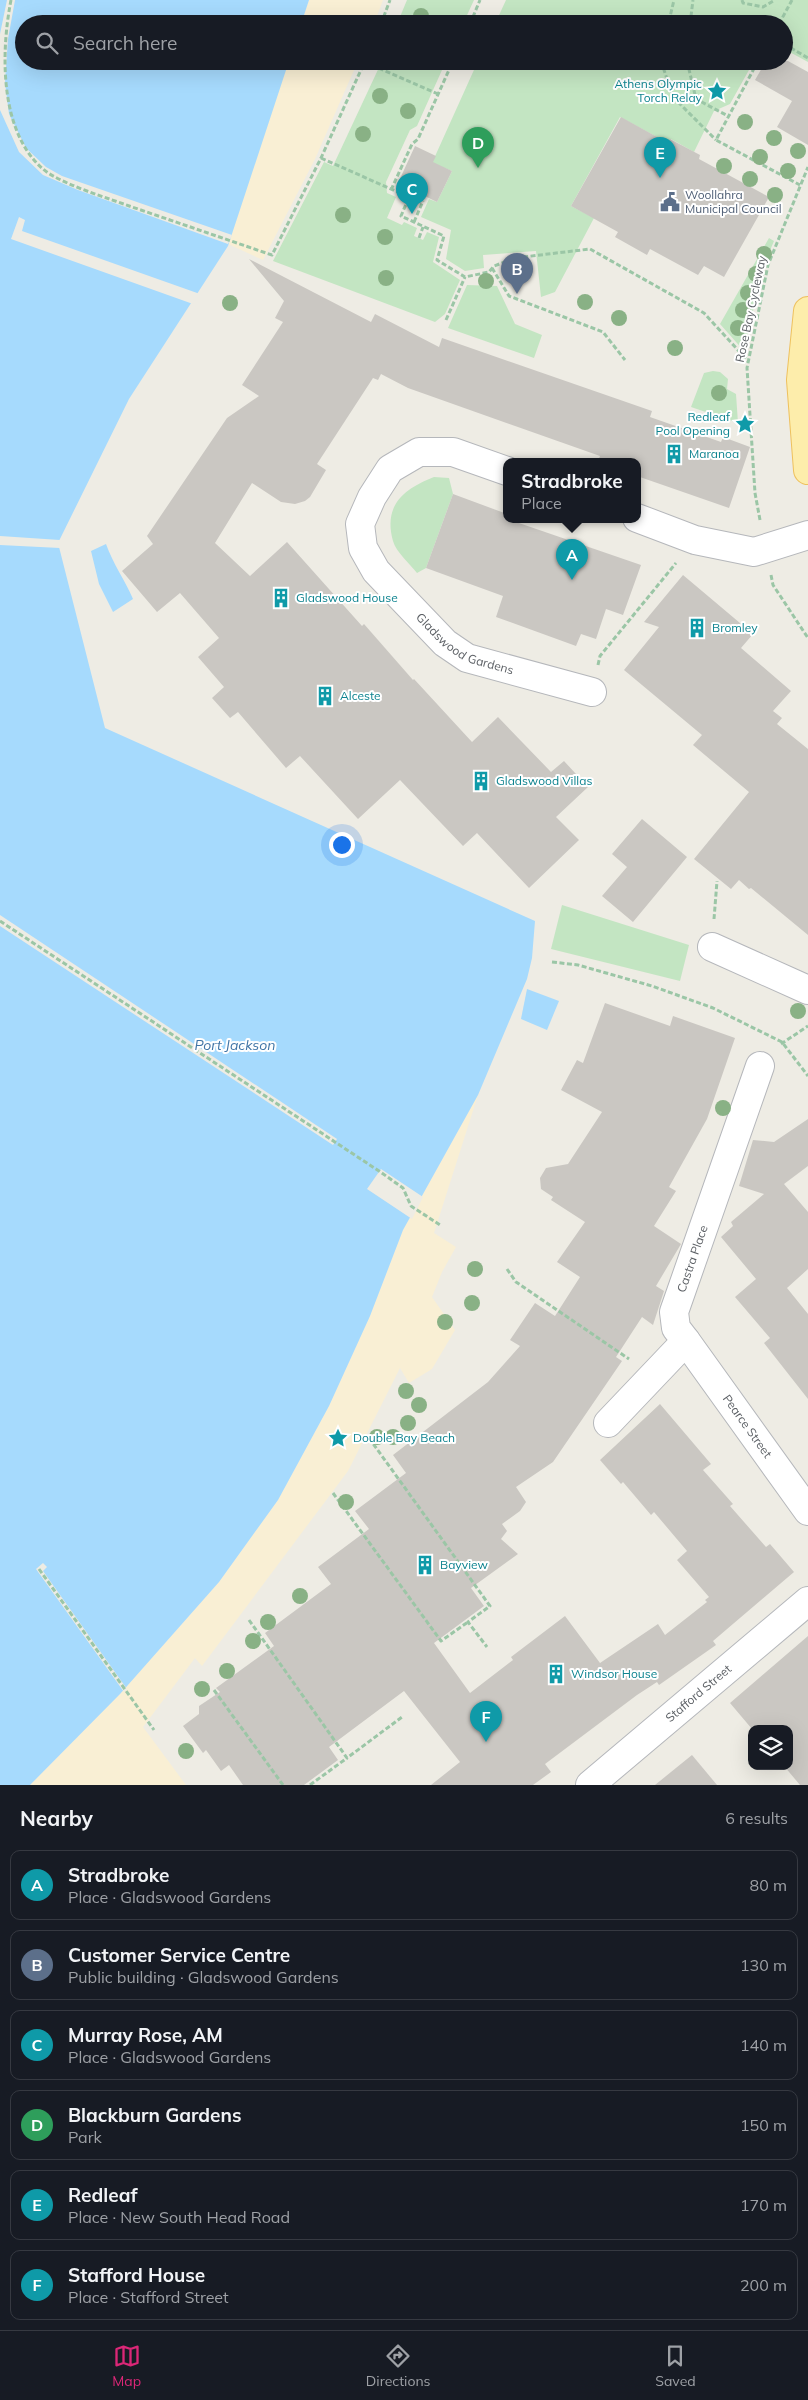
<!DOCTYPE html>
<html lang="en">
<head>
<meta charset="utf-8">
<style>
  body { margin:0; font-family:Mulish,sans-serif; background:#20242c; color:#f1f3f6 }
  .controls { position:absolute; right:15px; bottom:15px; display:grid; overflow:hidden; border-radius:10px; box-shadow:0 5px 20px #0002 }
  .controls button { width:45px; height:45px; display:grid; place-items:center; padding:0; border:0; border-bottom:1px solid #363941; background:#171b24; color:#f1f3f6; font:25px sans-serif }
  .you { position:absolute; left:341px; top:844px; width:18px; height:18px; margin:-12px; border:4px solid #fff; border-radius:50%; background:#1a73e8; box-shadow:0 0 0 8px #1a73e833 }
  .badge { display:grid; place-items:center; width:32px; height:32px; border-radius:50%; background:#db2777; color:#fff; font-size:16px; font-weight:700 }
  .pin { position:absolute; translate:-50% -41px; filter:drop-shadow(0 1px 2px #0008) }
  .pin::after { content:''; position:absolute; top:26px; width:18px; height:15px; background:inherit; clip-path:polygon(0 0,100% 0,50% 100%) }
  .popup { position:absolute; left:503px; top:458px; width:138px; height:65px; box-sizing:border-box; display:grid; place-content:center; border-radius:10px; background:#171b24; filter:drop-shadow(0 1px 4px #0005); font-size:16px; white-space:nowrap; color:#9ea1a6 }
  .popup b { font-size:19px; color:#f1f3f6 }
  .popup::after { content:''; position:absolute; left:50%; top:100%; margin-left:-10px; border:10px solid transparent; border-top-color:#171b24 }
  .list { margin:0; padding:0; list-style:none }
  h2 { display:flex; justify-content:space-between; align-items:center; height:65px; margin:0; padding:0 20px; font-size:21px }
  h2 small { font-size:16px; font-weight:400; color:#9ea1a6 }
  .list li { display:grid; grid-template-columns:32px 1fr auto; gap:15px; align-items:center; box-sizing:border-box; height:70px; margin:0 10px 10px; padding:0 10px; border:1px solid #363941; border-radius:10px }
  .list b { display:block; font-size:19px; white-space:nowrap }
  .list p { margin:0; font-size:16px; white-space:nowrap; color:#9ea1a6 }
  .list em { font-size:16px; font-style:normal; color:#9ea1a6 }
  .icon { flex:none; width:28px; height:28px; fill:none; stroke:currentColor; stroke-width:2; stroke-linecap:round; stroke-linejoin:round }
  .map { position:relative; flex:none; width:808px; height:1785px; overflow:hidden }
  .search { position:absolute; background:#171b24; box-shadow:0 5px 20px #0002; left:15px; right:15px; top:15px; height:55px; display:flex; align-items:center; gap:12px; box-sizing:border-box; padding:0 18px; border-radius:28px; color:#9ea1a6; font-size:19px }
  .sheet { height:545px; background:#171b24 }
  nav { display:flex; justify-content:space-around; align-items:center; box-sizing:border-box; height:70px; border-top:1px solid #363941; background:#171b24; font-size:14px; color:#9ea1a6 }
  nav a { display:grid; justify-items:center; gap:2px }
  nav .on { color:#db2777 }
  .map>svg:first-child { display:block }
  .green { fill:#c3e5c2 }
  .sand { fill:#f9efd4 }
  .water { fill:#a6dafd }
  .pier { fill:#eeece4 }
  .building { fill:#cac7c2 }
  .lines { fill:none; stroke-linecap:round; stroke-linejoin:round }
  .minor-casing { stroke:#b5b7bb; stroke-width:30 }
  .primary-casing { stroke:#eec15e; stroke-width:30 }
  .path { stroke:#9bc6a6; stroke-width:3; stroke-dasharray:5 2.5; stroke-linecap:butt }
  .minor { stroke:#fff; stroke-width:28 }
  .primary { stroke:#fdedab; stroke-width:28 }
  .tree { fill:#89b185 }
  .labels { text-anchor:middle; stroke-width:4; stroke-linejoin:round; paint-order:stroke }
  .culture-label { font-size:12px; fill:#0d838f; stroke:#fff; text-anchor:start }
  .service-label { font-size:12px; fill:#4e5e75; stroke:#fff; text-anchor:start }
  .street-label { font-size:12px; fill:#5c6065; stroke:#fff }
  .water-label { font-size:14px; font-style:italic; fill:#4175a6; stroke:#fff }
</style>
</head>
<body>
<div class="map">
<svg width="808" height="1785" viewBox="0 0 808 1785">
  <rect width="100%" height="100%" fill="#eeece4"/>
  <!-- green -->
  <g class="green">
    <path d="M 407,0 L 474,0 L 463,24 L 397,24 Z"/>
    <path d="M 506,0 L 808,0 L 808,62 L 784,49 L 784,24 L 495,24 Z"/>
    <path d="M 382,61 L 446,61 L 417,126 L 410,130 L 386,182 L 387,193 L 396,197 L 387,218 L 402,225 L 404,222 L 417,228 L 414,236 L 423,240 L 427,232 L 439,237 L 433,262 L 460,280 L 445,314 L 435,322 L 273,261 L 324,162 L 333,166 Z"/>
    <path d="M 478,61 L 754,61 L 730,104 L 714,111 L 694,152 L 671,139 L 668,143 L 620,117 L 571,206 L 594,218 L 555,292 L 541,297 L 536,251 L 483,255 L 484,268 L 465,271 L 446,259 L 451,230 L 421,217 L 429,199 L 437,202 L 452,171 L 432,163 Z"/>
    <path d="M 769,238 L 774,241 L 763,267 L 744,351 L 720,324 Z"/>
    <path d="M 467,285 L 497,286 L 515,324 L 542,335 L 534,358 L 448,328 Z"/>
    <path d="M 713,371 L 720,372 L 728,379 L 727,389 L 736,394 L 738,423 L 691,407 L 704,373 Z"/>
    <path d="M 434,477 L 449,478 L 453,494 L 426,568 L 417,573 C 410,564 396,552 393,541 C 383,505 404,489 434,477 Z"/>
    <path d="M 562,905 L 689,945 L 680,981 L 551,949 Z"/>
  </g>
  <!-- sand -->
  <g class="sand">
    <path d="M 309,0 L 383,0 L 374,24 L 301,24 Z"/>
    <path d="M 288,61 L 358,61 L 315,159 L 263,260 L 228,244 Z"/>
    <path d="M 478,1095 L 434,1233 L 456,1247 L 442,1272 L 432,1297 L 455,1330 L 432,1369 L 409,1383 L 400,1368 L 348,1471 L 202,1666 L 195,1658 L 143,1727 L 186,1785 L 30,1785 L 120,1694 L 219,1582 L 278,1500 L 329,1406 L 370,1316 L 403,1230 Z"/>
  </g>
  <!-- water -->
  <g class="water">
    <path d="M 0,0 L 309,0 L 301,24 L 24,24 L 24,61 L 289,61 L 228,246 L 129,399 L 58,543 L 105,728 L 535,921 L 532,958 L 527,979 L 478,1095 L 403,1230 L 370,1316 L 329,1406 L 278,1500 L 219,1582 L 120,1694 L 30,1785 L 0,1785 Z"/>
    <path d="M 106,544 C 113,564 125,580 133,599 L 113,612 L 99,584 L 91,551 Z"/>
    <path d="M 527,989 L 559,1001 L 547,1030 L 521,1019 Z"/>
  </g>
  <!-- pier -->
  <g class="pier">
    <path d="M 7,0 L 15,0 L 8,39 L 5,82 L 9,114 L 26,148 L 46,167 L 62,176 L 232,235 L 228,244 L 78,190 L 43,175 L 19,152 L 0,110 L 0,34 Z"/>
    <path d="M 19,217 L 25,220 L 22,231 L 200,294 L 193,304 L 11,239 Z"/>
    <path d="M 0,536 L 60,540 L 60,548 L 0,545 Z"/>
    <path d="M 0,915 L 337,1139 L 333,1145 L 0,926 Z"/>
    <path d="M 381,1169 L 423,1197 L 412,1219 L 367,1189 Z"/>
    <path d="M 43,1563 L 47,1567 L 43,1571 L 127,1689 L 124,1692 L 36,1569 Z"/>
  </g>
  <!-- building -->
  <g class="building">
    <path d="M 766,61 L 788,61 L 808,72 L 808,145 L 777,127 L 792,101 L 755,80 Z"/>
    <path d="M 621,117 L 668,143 L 670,139 L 700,155 L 699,159 L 769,197 L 724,277 L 704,266 L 698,275 L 650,249 L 647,255 L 615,237 L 618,232 L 571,206 Z"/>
    <path d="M 415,146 L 436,156 L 433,162 L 452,171 L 437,202 L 398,183 Z"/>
    <path d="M 249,259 L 371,322 L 375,314 L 439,347 L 442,338 L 652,411 L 650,417 L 721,442 L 723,437 L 750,447 L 729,508 L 637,476 L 637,461 L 598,461 L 600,456 L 408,388 L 381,374 L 378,380 L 373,378 L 317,464 L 326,470 L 310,497 L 305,501 L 295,504 L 281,502 L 252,483 L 215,543 L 250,576 L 287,542 L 362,626 L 364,624 L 413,680 L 414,679 L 472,742 L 498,717 L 551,772 L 564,761 L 588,787 L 556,817 L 579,840 L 529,888 L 477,833 L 463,846 L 400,780 L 358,819 L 300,756 L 286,768 L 238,712 L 230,718 L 212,698 L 224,687 L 198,657 L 219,638 L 180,593 L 157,612 L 122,571 L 153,544 L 147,536 L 227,418 L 259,396 L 242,385 L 283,322 L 275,318 L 284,301 Z"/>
    <path d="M 453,494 L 507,514 L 507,519 L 641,565 L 623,615 L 606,609 L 596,639 L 581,634 L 576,646 L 496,617 L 503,596 L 426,568 Z"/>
    <path d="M 683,575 L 753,634 L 741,648 L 791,691 L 773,711 L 782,718 L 777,724 L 808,749 L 808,935 L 751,888 L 749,889 L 739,880 L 731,889 L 694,859 L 749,792 L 693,745 L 702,735 L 624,670 L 659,627 L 644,622 Z"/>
    <path d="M 642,819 L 687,857 L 633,922 L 602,896 L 627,867 L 612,854 Z"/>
    <path d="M 605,1003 L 670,1026 L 673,1016 L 735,1038 L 707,1119 L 669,1187 L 676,1191 L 654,1226 L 681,1244 L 656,1286 L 664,1291 L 653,1325 L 642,1317 L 616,1357 L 622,1361 L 553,1462 L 516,1487 L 526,1502 L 520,1511 L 502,1524 L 507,1531 L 501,1539 L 518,1554 L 471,1588 L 484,1606 L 434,1643 L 470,1693 L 513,1660 L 511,1657 L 565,1616 L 600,1663 L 658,1624 L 665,1635 L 707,1602 L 705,1600 L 709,1597 L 677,1560 L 687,1551 L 654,1512 L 651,1515 L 623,1482 L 621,1484 L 600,1460 L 660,1404 L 711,1464 L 703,1470 L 733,1504 L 730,1506 L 766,1547 L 770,1544 L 794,1572 L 713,1641 L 716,1645 L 659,1685 L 657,1682 L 637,1695 L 545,1764 L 551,1772 L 533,1785 L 431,1785 L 460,1762 L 404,1691 L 329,1747 L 338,1760 L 304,1785 L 243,1785 L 229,1765 L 221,1771 L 206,1750 L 203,1753 L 183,1726 L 199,1714 L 199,1706 L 220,1692 L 216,1688 L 274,1646 L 265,1633 L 331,1584 L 318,1567 L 369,1529 L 355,1511 L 406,1473 L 393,1455 L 488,1382 L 520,1346 L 510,1340 L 535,1303 L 555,1316 L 580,1277 L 557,1262 L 585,1222 L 551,1200 L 553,1197 L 541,1189 L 540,1178 L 546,1168 L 568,1164 L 602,1112 L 561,1090 L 577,1060 L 583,1063 Z"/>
    <path d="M 808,1119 L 808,1166 L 784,1184 L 808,1212 L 808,1269 L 787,1288 L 808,1314 L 808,1399 L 764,1343 L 770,1338 L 735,1297 L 756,1279 L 721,1237 L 733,1226 L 731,1222 L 764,1194 L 739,1186 L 753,1140 L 774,1142 Z"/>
    <path d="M 808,1636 L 808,1785 L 800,1785 L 784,1766 L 789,1766 L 789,1729 L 752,1729 L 730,1703 Z"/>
    <path d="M 692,1755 L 717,1785 L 655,1785 Z"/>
  </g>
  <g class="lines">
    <defs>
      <g id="minor">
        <path id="s1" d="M 507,471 L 453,452 L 419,452 L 390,469 L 372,497 L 360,524 L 363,548 L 376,571 L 445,643 L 467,658 L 592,692"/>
        <path d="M 637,518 L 695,540 L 754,552 L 808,535"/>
        <path d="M 712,947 L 808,990"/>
        <path id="s2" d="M 686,1341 L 808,1511"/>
        <path id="s3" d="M 608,1423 L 686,1341 L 676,1328 L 674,1312 L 760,1066"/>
        <path id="s4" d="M 590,1785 L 808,1601"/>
      </g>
      <path id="primary" d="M 808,311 L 801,380 L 808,470"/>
    </defs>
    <!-- minor casing -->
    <use href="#minor" class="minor-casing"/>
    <!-- primary casing -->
    <use href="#primary" class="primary-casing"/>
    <!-- path -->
    <g class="path">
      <path d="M 11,0 C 0,56 0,138 48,173 C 73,188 105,197 132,207 C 179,223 225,239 272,255 L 321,158 L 365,61"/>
      <path d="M 742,0 L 743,3 L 763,7 L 775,0"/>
      <path d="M 381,24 L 390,0"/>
      <path d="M 470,24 L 480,0"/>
      <path d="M 660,24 L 670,17 L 674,0"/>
      <path d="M 690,24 L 693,0"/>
      <path d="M 779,24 L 792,0"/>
      <path d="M 784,44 L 808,58"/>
      <path d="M 661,61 L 673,97 L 716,140"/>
      <path d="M 687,61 L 696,99 L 728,116"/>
      <path d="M 758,61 L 716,140 L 800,185"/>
      <path d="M 365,62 L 438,94"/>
      <path d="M 321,158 L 409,197 L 401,216 L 444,236 L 437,260 L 465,277 L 489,272 L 494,266 L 515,258 L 590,249 L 704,313 L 748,361"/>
      <path d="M 391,190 L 412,144 L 418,139 L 453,61"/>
      <path d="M 414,222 L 423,201"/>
      <path d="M 419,238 L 423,227"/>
      <path d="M 492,268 L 509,296 L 603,332 L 625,360"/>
      <path d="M 446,320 L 465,277"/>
      <path d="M 760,520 L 755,493 L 747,368 L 768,265 L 808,167"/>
      <path d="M 771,575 L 773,585 L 808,638"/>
      <path d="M 598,665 L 600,656 L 676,563"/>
      <path d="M 714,919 L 717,881"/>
      <path d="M 0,921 L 379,1171 L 403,1188 L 411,1206 L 440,1225"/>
      <path d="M 552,962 L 578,965 L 652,986 L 713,1008 L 782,1042 L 808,1076"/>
      <path d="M 781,1044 L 808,1026"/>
      <path d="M 507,1269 L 516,1282 L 629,1359"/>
      <path d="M 369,1438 L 490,1606 L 468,1622 L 487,1647"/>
      <path d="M 333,1493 L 441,1641 L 468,1622"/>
      <path d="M 39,1569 L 154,1730"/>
      <path d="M 249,1620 L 347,1758 L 402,1717"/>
      <path d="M 214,1690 L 283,1785"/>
      <path d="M 310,1785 L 347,1758"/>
    </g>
    <!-- minor -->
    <use href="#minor" class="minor"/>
    <!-- primary -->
    <use href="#primary" class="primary"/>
  </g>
  <!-- trees -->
  <g class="tree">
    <circle cx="421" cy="16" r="8"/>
    <circle cx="380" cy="96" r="8"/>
    <circle cx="408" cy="111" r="8"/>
    <circle cx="745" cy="122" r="8"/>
    <circle cx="363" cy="134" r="8"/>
    <circle cx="774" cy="138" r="8"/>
    <circle cx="798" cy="151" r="8"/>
    <circle cx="760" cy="157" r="8"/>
    <circle cx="724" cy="166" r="8"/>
    <circle cx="788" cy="171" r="8"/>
    <circle cx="750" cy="179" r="8"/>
    <circle cx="775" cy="195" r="8"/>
    <circle cx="343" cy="215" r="8"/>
    <circle cx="385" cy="237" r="8"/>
    <circle cx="764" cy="254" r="8"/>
    <circle cx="756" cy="274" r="8"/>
    <circle cx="386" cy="278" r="8"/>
    <circle cx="486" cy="281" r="8"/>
    <circle cx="748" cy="293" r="8"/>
    <circle cx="585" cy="302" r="8"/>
    <circle cx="230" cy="303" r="8"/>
    <circle cx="743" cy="310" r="8"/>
    <circle cx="619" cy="318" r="8"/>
    <circle cx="738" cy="328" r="8"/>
    <circle cx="675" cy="348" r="8"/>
    <circle cx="719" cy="393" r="8"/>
    <circle cx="798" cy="1011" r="8"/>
    <circle cx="723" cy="1108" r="8"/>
    <circle cx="475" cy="1269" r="8"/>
    <circle cx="472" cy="1303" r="8"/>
    <circle cx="445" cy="1322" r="8"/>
    <circle cx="406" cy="1391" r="8"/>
    <circle cx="419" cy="1405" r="8"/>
    <circle cx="408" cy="1423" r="8"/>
    <circle cx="377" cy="1437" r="8"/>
    <circle cx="393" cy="1437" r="8"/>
    <circle cx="346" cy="1502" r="8"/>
    <circle cx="300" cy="1596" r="8"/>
    <circle cx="268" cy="1622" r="8"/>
    <circle cx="253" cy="1641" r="8"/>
    <circle cx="227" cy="1671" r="8"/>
    <circle cx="202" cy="1689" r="8"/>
    <circle cx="186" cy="1751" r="8"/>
  </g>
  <!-- icons -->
  <defs>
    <symbol id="sight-bare" viewBox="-9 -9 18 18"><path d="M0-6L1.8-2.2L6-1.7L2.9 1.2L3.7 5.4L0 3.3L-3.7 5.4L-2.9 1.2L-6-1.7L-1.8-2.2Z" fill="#0f9aa8" stroke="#fff" stroke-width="2.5" paint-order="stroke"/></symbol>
    <symbol id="civic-bare" viewBox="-9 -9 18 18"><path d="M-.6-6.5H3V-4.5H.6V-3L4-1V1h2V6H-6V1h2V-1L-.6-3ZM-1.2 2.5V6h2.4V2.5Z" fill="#5c6f8a" stroke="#fff" stroke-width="2.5" paint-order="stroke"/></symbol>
    <symbol id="building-bare" viewBox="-9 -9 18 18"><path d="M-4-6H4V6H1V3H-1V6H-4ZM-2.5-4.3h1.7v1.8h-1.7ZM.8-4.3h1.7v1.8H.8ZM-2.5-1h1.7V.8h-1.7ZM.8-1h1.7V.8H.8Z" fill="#0f9aa8" stroke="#fff" stroke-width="2.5" paint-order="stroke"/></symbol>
  </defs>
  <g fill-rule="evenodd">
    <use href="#sight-bare" x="703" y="77" width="28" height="28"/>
    <use href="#civic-bare" x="656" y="188" width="28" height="28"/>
    <use href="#sight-bare" x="731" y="410" width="28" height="28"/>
    <use href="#building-bare" x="660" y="440" width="28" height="28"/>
    <use href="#building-bare" x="267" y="584" width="28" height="28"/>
    <use href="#building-bare" x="683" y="614" width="28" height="28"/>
    <use href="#building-bare" x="311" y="682" width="28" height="28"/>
    <use href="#building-bare" x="467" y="767" width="28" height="28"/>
    <use href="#sight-bare" x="324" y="1424" width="28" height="28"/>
    <use href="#building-bare" x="411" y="1551" width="28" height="28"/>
    <use href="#building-bare" x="542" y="1660" width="28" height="28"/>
  </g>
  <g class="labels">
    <!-- culture labels -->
    <g class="culture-label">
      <text x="702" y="88" text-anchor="end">Athens Olympic<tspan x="702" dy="14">Torch Relay</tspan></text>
      <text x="730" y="421" text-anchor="end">Redleaf<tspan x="730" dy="14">Pool Opening</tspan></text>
      <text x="689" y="458">Maranoa</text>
      <text x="296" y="602">Gladswood House</text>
      <text x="712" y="632">Bromley</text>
      <text x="340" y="700">Alceste</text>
      <text x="496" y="785">Gladswood Villas</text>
      <text x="353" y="1442">Double Bay Beach</text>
      <text x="440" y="1569">Bayview</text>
      <text x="571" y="1678">Windsor House</text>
    </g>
    <!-- service labels -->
    <g class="service-label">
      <text x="685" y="199">Woollahra<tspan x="685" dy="14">Municipal Council</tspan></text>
    </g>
    <!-- street labels -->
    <g class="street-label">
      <text transform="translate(751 309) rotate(-78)" y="4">Rose Bay Cycleway</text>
      <text dy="4" stroke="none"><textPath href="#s1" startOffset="356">Gladswood Gardens</textPath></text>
      <text dy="4" stroke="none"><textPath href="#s3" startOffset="202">Castra Place</textPath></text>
      <text dy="4" stroke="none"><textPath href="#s2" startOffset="105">Pearce Street</textPath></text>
      <text dy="4" stroke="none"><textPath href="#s4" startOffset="142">Stafford Street</textPath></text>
    </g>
    <!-- water labels -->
    <g class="water-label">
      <text x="235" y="1050">Port Jackson</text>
    </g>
  </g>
</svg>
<div class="controls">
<button><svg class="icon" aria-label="layers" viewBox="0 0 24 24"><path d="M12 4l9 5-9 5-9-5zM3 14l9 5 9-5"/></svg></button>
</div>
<div class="you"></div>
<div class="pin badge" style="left:572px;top:580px;background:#0f9aa8">A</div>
<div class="popup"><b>Stradbroke</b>Place</div>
<div class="pin badge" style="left:517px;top:294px;background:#5c6f8a">B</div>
<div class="pin badge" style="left:412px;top:214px;background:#0f9aa8">C</div>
<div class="pin badge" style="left:478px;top:168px;background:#2e9e5b">D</div>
<div class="pin badge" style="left:660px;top:178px;background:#0f9aa8">E</div>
<div class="pin badge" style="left:486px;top:1742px;background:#0f9aa8">F</div>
<div class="search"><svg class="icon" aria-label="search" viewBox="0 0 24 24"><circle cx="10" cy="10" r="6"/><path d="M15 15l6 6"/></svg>Search here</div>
</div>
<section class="sheet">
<h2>Nearby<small>6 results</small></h2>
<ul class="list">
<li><span class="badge" style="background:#0f9aa8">A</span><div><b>Stradbroke</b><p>Place · Gladswood Gardens</p></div><em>80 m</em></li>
<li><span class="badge" style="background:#5c6f8a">B</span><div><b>Customer Service Centre</b><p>Public building · Gladswood Gardens</p></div><em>130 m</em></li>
<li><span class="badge" style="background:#0f9aa8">C</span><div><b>Murray Rose, AM</b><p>Place · Gladswood Gardens</p></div><em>140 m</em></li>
<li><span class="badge" style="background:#2e9e5b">D</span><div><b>Blackburn Gardens</b><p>Park</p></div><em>150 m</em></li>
<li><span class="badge" style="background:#0f9aa8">E</span><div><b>Redleaf</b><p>Place · New South Head Road</p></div><em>170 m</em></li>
<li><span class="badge" style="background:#0f9aa8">F</span><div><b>Stafford House</b><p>Place · Stafford Street</p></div><em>200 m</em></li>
</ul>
</section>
<nav>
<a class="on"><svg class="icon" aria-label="map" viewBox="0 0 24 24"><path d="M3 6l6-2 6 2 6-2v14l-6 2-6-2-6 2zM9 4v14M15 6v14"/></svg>Map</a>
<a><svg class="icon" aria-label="directions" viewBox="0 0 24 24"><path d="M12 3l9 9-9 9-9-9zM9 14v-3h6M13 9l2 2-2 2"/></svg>Directions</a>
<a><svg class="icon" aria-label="saved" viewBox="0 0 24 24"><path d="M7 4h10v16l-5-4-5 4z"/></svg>Saved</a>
</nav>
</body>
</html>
